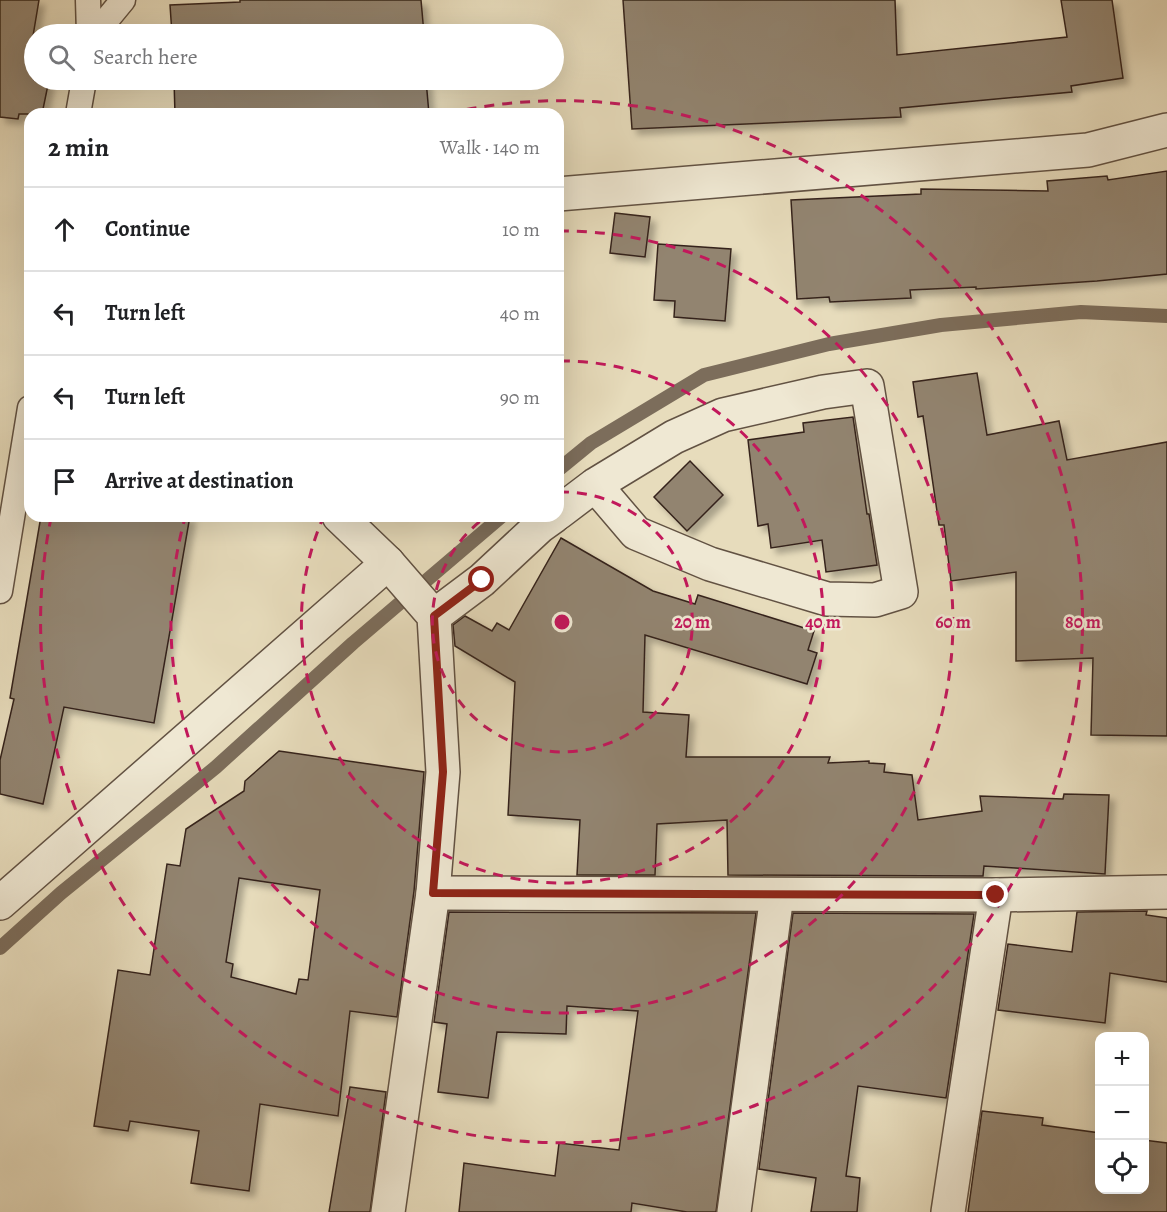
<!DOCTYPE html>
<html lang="en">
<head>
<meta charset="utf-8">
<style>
  body { margin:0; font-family:Alegreya,serif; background:#f6f6f6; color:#202124 }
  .controls { position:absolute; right:18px; bottom:18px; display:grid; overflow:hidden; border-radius:12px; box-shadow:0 6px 24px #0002 }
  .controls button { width:54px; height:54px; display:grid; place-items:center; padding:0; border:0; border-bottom:2px solid #e0e0e0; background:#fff; color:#202124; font:30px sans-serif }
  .stop { position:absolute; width:18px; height:18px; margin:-14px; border:4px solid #8f2418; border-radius:50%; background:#fff }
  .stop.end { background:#8f2418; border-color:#fff; box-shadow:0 2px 6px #0008 }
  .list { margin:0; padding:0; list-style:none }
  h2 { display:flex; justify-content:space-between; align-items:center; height:78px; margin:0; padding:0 24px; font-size:26px }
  h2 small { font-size:20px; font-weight:400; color:#757577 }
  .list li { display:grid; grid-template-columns:39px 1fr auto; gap:18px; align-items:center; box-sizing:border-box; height:84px; padding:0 24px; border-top:2px solid #e0e0e0 }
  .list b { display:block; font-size:22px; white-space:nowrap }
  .list em { font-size:20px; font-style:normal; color:#757577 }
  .icon { flex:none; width:33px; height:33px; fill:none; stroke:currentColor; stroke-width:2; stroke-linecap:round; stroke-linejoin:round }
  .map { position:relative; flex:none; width:1167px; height:1212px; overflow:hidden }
  .search { position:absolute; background:#fff; box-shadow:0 6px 24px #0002; left:24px; top:24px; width:540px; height:66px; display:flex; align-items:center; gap:15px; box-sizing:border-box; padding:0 21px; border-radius:33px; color:#757577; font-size:22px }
  .panel { position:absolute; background:#fff; box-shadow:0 6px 24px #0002; left:24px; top:108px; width:540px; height:414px; border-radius:18px }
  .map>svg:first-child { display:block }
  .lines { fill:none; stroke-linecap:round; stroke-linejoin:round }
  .stream { stroke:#7c6d5b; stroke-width:14 }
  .building { fill:#92846f; stroke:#36241b; stroke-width:1.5; fill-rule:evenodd; filter:url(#shadow) }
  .service-casing { stroke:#625243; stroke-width:27 }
  .minor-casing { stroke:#625243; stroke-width:36 }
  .service { stroke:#efe8d3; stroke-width:24 }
  .minor { stroke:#efe8d3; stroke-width:33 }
  .route { stroke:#8f2418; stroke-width:8 }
  .ring { fill:none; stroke:#c2185b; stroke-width:3; stroke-dasharray:10 8 }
  .centre { fill:#c2185b; stroke:#efe8d3; stroke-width:3 }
  .ring-label { font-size:18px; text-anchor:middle; font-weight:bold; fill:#c2185b; stroke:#efe8d3; stroke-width:5; stroke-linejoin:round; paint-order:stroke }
</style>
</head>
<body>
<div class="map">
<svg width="1167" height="1212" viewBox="0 0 1167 1212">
  <defs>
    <filter id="shadow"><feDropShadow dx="5.5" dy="5.5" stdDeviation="3" flood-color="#0004"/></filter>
  </defs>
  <rect width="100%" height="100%" fill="#e7dcbc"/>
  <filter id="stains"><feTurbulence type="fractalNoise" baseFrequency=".00333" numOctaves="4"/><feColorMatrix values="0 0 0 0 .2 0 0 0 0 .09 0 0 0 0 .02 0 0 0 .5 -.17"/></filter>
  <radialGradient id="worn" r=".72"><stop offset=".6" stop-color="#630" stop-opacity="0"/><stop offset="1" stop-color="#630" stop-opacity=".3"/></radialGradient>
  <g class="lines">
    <!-- stream -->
    <g class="stream">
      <path d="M 558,470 L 591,443 L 704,375 L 829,344 L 941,325 L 1081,312 L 1167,316"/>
      <path d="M 0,948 L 61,893 L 216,767 L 353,643 L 502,516"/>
    </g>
  </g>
  <!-- building -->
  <g class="building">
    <path d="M 0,0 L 39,0 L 28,66 L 34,67 L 34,80 L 49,80 L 42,114 L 19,114 L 18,119 L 0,117 Z"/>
    <path d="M 240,0 L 421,0 L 424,34 L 172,34 L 170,5 L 240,2 Z"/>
    <path d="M 623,0 L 895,0 L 897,55 L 1067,37 L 1061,0 L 1112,0 L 1123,78 L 1071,86 L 1072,92 L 900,108 L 901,117 L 632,129 Z"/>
    <path d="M 174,80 L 426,80 L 429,114 L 175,114 Z"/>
    <path d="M 1167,171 L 1167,274 L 1097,281 L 976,289 L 976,287 L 910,290 L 911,298 L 830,302 L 829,297 L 797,299 L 791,200 L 921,194 L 921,189 L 1048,191 L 1047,181 L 1107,176 L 1108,180 Z"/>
    <path d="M 615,213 L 650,217 L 645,257 L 610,253 Z"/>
    <path d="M 658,244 L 731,249 L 725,321 L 674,317 L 675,301 L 654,300 Z"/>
    <path d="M 977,373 L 987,435 L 1059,421 L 1067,460 L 1167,442 L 1167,736 L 1091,735 L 1093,658 L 1016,661 L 1016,572 L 951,581 L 944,525 L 939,525 L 923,416 L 918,417 L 913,382 Z"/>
    <path d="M 853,417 L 867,514 L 869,514 L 877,565 L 826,572 L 822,540 L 771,548 L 768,524 L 758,526 L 748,440 L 804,432 L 803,423 Z"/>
    <path d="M 690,461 L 723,495 L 687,531 L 654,497 Z"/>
    <path d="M 41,516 L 190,516 L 154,723 L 64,707 L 43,804 L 0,794 L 0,760 L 14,699 L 10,698 Z"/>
    <path d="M 561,538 L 653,591 L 695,604 L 698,595 L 814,631 L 808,650 L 817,653 L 807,684 L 645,635 L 643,712 L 689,715 L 686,757 L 830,757 L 828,763 L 869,761 L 869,763 L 885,764 L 884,772 L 912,775 L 918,820 L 982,811 L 980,796 L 1063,799 L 1064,794 L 1109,795 L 1105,874 L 984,866 L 983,876 L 728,875 L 727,820 L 657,824 L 655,875 L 577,875 L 580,820 L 508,815 L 515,682 L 455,646 L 453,625 L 465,616 L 492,631 L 497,623 L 509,630 Z"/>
    <path d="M 279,751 L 424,772 L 414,891 L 397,1017 L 350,1011 L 338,1116 L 260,1104 L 249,1191 L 191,1183 L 199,1131 L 130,1121 L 128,1131 L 94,1126 L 118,970 L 150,975 L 167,864 L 180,866 L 186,829 L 244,791 L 245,781 ZM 239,878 L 320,890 L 308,980 L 299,979 L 296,994 L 231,977 L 233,964 L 226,962 Z"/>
    <path d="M 1147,911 L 1146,915 L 1167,918 L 1167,982 L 1110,973 L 1105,1023 L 998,1010 L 1008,944 L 1072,952 L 1077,912 Z"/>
    <path d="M 449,912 L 756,913 L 716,1212 L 687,1212 L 632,1203 L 631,1212 L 459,1212 L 464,1163 L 555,1176 L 559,1143 L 619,1150 L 638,1011 L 567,1006 L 566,1034 L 497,1032 L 488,1098 L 438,1092 L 447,1024 L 434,1022 Z"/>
    <path d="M 793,913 L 974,914 L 946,1098 L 858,1086 L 846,1176 L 860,1178 L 857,1212 L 811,1212 L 816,1178 L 759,1169 Z"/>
    <path d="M 350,1087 L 386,1092 L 370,1212 L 329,1212 Z"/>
    <path d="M 982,1111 L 1043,1118 L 1042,1125 L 1100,1133 L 1100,1190 L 1144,1190 L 1144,1140 L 1167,1143 L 1167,1212 L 968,1212 Z"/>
  </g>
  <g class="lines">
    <defs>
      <g id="service">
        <path d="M 88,0 L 89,34"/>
        <path d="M 95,34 L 123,0"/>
        <path d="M 78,114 L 84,80"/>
        <path d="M 0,591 L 30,408"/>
      </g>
      <g id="minor">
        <path d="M 558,194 L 1088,150 L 1167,130"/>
        <path d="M 558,513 L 595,485 L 674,437 L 723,415 L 823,392 L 867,386 L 901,592 L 875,600 L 827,599 L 710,564 L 636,533 L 595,485"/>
        <path d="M 339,516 L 388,563 L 434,616 L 443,772 L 433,893 L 388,1212"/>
        <path d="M 434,616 L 482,580 L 540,526 L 554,516"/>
        <path d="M 433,893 L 996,895 L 1167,892"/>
        <path d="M 0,903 L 388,563"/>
        <path d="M 734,1212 L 777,895"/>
        <path d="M 948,1212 L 996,895"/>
      </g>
    </defs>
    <!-- service casing -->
    <use href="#service" class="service-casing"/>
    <!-- minor casing -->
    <use href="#minor" class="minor-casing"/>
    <!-- service -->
    <use href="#service" class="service"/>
    <!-- minor -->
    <use href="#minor" class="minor"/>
  </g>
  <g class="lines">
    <!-- route -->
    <path class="route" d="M 482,580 L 434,616 L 443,772 L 433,893 L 996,895"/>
  </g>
  <!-- distance rings -->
  <g class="ring">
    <path d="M559 492A130 130 0 1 1 487 516"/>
    <path d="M560 361A261 261 0 1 1 323 518"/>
    <path d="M559 231A391 391 0 1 1 185 518"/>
    <path d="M449 113A521 521 0 1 1 51 518"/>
  </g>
  <circle cx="562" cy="622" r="9" class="centre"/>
  <g class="ring-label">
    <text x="692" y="628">20 m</text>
    <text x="823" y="628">40 m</text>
    <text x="953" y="628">60 m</text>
    <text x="1083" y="628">80 m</text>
  </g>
  <rect width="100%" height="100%" filter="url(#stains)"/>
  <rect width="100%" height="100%" fill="url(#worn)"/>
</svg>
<div class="controls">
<button>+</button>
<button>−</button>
<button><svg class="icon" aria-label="locate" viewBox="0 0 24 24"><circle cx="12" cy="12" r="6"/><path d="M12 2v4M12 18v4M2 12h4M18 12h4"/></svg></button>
</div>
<div class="stop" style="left:482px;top:580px"></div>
<div class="stop end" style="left:996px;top:895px"></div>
<div class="search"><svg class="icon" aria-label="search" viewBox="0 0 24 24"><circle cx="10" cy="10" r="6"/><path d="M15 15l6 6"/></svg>Search here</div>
<section class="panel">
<h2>2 min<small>Walk · 140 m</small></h2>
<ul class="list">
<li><svg class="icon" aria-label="ahead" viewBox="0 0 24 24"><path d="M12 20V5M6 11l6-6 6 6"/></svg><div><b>Continue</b></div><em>10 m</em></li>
<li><svg class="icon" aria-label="left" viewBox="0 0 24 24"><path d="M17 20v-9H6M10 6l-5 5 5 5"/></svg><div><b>Turn left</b></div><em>40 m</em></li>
<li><svg class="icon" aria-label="left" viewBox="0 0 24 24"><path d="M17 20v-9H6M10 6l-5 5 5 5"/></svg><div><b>Turn left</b></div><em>90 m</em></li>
<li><svg class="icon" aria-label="arrive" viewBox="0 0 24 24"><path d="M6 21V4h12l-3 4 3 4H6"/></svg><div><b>Arrive at destination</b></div></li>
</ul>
</section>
</div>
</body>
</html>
